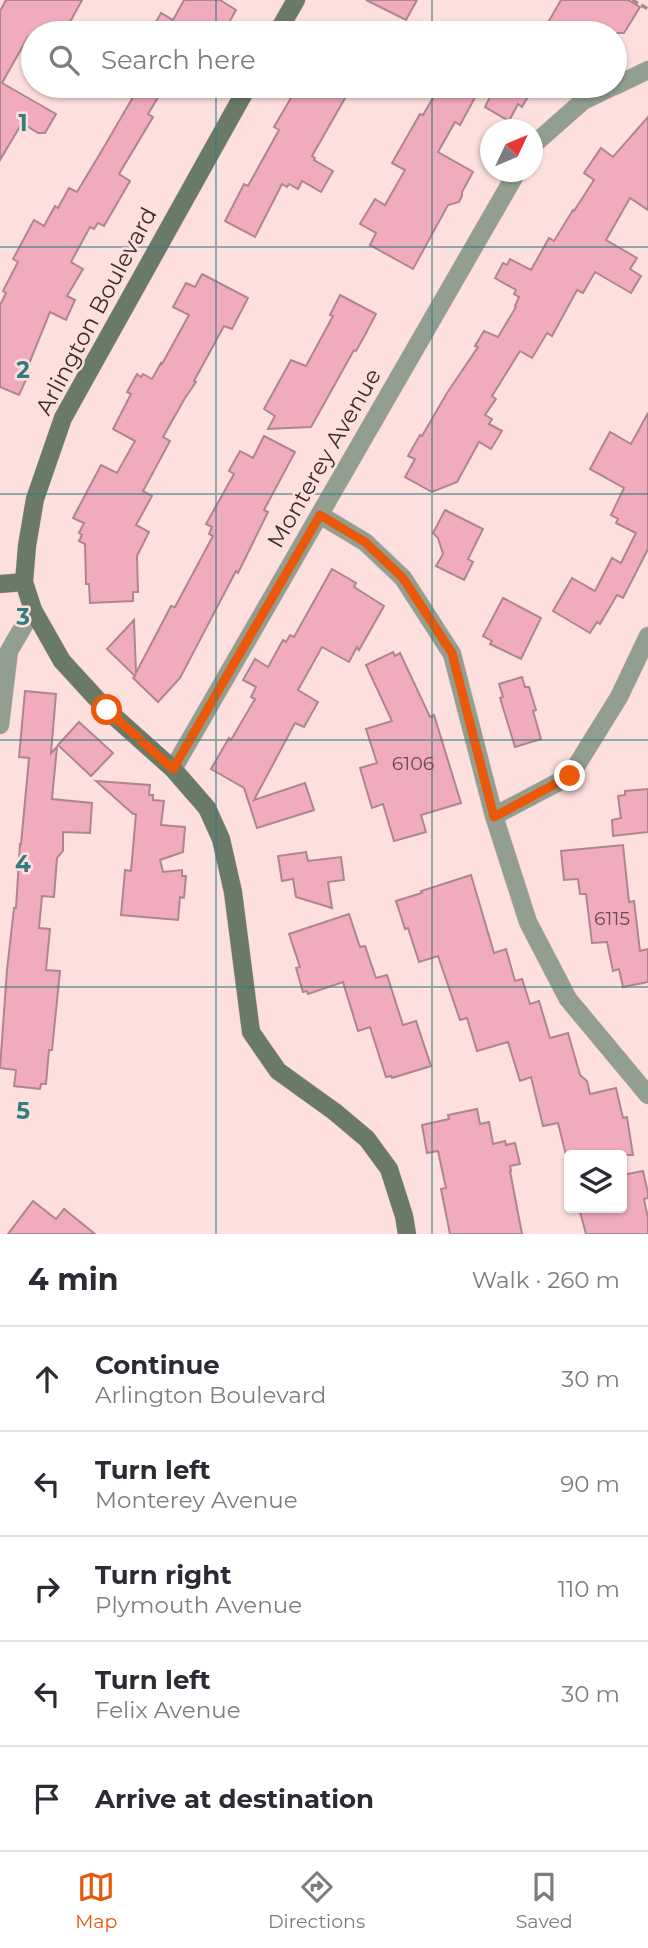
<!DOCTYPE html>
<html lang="en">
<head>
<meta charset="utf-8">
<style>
  body { margin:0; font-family:Montserrat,sans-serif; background:#f7f7f7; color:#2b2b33 }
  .controls { position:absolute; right:21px; bottom:21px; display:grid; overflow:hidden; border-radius:7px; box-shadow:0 2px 5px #0004 }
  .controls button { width:63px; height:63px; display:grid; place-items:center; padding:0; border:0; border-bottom:2px solid #e1e1e2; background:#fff; color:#2b2b33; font:35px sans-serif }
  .compass { position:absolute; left:480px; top:119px; width:63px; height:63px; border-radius:50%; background:#fff; box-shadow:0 2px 5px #0004; rotate:46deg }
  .stop { position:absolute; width:21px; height:21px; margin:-16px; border:5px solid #ea580c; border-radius:50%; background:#fff }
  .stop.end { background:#ea580c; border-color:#fff; box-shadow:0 2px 7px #0008 }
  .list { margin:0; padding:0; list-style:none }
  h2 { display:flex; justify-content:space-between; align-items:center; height:91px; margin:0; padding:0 28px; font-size:30px }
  h2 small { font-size:23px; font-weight:400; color:#7c7c81 }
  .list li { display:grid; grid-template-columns:46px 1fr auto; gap:21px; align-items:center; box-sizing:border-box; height:105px; padding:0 28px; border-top:2px solid #e1e1e2 }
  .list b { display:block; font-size:26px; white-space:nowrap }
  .list p { margin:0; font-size:23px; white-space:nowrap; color:#7c7c81 }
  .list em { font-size:23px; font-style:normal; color:#7c7c81 }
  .icon { flex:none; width:38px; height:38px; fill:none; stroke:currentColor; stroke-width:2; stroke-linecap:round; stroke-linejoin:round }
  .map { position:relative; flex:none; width:648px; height:1234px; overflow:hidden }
  .search { position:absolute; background:#fff; box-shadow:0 2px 5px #0004; left:21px; right:21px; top:21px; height:77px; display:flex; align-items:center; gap:18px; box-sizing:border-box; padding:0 24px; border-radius:38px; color:#7c7c81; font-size:26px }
  .sheet { height:616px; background:#fff }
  nav { display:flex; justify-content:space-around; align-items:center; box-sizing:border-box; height:98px; border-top:2px solid #e1e1e2; background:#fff; font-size:19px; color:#7c7c81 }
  nav a { display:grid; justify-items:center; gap:4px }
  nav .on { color:#ea580c }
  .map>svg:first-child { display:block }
  .building { fill:#f0abbd; stroke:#af8590; stroke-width:2 }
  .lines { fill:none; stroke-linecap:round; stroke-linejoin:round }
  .street-casing { stroke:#d7bcba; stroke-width:19 }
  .secondary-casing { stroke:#d7bcba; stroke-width:19 }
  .path { stroke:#a78f8d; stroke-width:3.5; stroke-dasharray:7 3.5; stroke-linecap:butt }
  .street { stroke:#929e90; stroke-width:18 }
  .secondary { stroke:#697a66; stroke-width:18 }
  .route { stroke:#ea580c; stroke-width:9 }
  .grid { fill:none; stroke:#327b80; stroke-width:2; stroke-opacity:0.55 }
  .labels { text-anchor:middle; stroke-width:5; stroke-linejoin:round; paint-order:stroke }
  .number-label { font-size:19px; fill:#6a4c50 }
  .street-label { font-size:23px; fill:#3e2c2b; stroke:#fde0de }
  .grid-label { font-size:23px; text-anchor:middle; font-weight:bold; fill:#327b80; stroke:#fde0de; stroke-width:5; stroke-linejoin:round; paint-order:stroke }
</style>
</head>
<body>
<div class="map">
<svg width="648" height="1234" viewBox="0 0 648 1234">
  <rect width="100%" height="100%" fill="#fde0de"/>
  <!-- building -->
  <g class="building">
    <path d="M 6,0 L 82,0 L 64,33 L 33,33 L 33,40 L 28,37 L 2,83 L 56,114 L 45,133 L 38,133 L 22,123 L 0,160 L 0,11 Z"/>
    <path d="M 184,0 L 220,0 L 236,10 L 223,33 L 150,33 L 161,13 L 173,20 Z"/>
    <path d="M 366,0 L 417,0 L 406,20 Z"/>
    <path d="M 561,0 L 628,0 L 640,7 L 624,33 L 542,33 Z"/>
    <path d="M 114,86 L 165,86 L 148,114 L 153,117 L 119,174 L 130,181 L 104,226 L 98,223 L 94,229 L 90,227 L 71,262 L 83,269 L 67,296 L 75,300 L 66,320 L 50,312 L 26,371 L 29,373 L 19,395 L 0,387 L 0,305 L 6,293 L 3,291 L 18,262 L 13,259 L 34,220 L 44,226 L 55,206 L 58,208 L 69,188 L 77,192 L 104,147 L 133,97 Z"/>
    <path d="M 298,86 L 352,86 L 312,156 L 315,158 L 314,160 L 333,171 L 321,192 L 302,181 L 298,189 L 289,184 L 287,187 L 282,184 L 255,237 L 225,221 L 244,184 L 248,186 L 279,130 L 274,127 Z"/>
    <path d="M 440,86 L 467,86 L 478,92 L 460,125 L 455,122 L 438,152 L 473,172 L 462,192 L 462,196 L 459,202 L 448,205 L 413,269 L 370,245 L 376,233 L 360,224 L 375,199 L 385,205 L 405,170 L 392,163 L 420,114 L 423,115 Z"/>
    <path d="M 494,86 L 534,86 L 522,107 L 518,104 L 509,121 L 485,107 L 495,87 Z"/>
    <path d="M 648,117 L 648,210 L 630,198 L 606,240 L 637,258 L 630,269 L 641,276 L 631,293 L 595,272 L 583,293 L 577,290 L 552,336 L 547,333 L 532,358 L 520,351 L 492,396 L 496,399 L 485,415 L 492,419 L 489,424 L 502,431 L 491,449 L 479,442 L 457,482 L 432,492 L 405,477 L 415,459 L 408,456 L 420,435 L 422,436 L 447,393 L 478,347 L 475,346 L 484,331 L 498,337 L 516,307 L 515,306 L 519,297 L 514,294 L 516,290 L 495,278 L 503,263 L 507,265 L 510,259 L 531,270 L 549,238 L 554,241 L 573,210 L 574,211 L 594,180 L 584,173 L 601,148 L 613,157 Z"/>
    <path d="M 202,274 L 248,298 L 232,329 L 224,326 L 194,381 L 196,382 L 185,398 L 163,437 L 170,441 L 143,491 L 152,496 L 136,525 L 149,532 L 137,556 L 138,592 L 133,592 L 133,601 L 90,603 L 89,584 L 86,584 L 85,544 L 79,541 L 82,535 L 79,533 L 84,523 L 73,518 L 101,465 L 117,473 L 135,441 L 113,429 L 131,394 L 127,392 L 137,374 L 141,377 L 143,374 L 152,379 L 161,363 L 162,364 L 189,315 L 173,307 L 186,283 L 195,287 Z"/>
    <path d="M 340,295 L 376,314 L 365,335 L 356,351 L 354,350 L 311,427 L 268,429 L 275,416 L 264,409 L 291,360 L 306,366 L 333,316 L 330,315 Z"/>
    <path d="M 648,413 L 648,549 L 623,598 L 617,595 L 600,624 L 597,622 L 590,633 L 553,611 L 572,578 L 595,591 L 612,558 L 621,563 L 636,533 L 616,523 L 618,519 L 611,515 L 624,488 L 590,469 L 610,432 L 631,444 Z"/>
    <path d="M 264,436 L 295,452 L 264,510 L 268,512 L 238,573 L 236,571 L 180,678 L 158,702 L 133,678 L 135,676 L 107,649 L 134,620 L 136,673 L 171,606 L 175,607 L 213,536 L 209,534 L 212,527 L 206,524 L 234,474 L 229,471 L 240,451 L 253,458 Z"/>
    <path d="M 445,510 L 483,529 L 468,559 L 473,562 L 464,580 L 436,566 L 443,554 L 438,538 L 433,533 Z"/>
    <path d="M 332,569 L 356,583 L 354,587 L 384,606 L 359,650 L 357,647 L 349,662 L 322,647 L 298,690 L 318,702 L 304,727 L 295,723 L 254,800 L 305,783 L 314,810 L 257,828 L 244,788 L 211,769 L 229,738 L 231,740 L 255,699 L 251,697 L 256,687 L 243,680 L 255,659 L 268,667 L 283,640 L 286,642 L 290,635 L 294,637 Z"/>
    <path d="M 503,598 L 541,618 L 521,659 L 490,644 L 492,641 L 483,636 Z"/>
    <path d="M 393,652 L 395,656 L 400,653 L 430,717 L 434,715 L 461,803 L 421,815 L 426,832 L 394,841 L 383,804 L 372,808 L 360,768 L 377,763 L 366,729 L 392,721 L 366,665 Z"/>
    <path d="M 522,677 L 525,687 L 529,687 L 536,710 L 533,711 L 541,739 L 515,747 L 500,698 L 503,697 L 499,684 Z"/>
    <path d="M 25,691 L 56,694 L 51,753 L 57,747 L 52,799 L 92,803 L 90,833 L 63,832 L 63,851 L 57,858 L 54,897 L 42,896 L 39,928 L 50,929 L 46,970 L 60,971 L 52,1050 L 49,1050 L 46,1084 L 41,1084 L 40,1089 L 14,1086 L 16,1070 L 0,1068 L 7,970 L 14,908 L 16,908 L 20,844 L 21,844 L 29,758 L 19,757 Z"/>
    <path d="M 79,722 L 113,753 L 91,776 L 58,745 Z"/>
    <path d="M 96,781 L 150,785 L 149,795 L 153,795 L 153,800 L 164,801 L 161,825 L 185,827 L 183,852 L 160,860 L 163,872 L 182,870 L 182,876 L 186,876 L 184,898 L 180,897 L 178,920 L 121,915 L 125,870 L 131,871 L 136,814 L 133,814 Z"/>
    <path d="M 648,789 L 648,832 L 613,836 L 612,820 L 621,818 L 618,796 L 625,795 L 625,791 Z"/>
    <path d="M 623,845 L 629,902 L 634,901 L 640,951 L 648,949 L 648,982 L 623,987 L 619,969 L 613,971 L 607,942 L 592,943 L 586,894 L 580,894 L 578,879 L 564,880 L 561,851 Z"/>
    <path d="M 306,852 L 308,861 L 341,857 L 344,880 L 328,882 L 332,908 L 296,897 L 293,879 L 282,881 L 278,856 Z"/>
    <path d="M 471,875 L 494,953 L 506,949 L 515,981 L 522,979 L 530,1004 L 539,1001 L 550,1038 L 568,1033 L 580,1075 L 587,1081 L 590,1094 L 616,1088 L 623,1118 L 627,1117 L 633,1155 L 566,1155 L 558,1123 L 543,1126 L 531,1077 L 520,1081 L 508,1042 L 477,1051 L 467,1018 L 460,1020 L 438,956 L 419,962 L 408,928 L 405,929 L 396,901 L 422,893 L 421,891 Z"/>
    <path d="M 349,914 L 360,947 L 365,946 L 376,978 L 387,975 L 403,1025 L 416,1021 L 431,1066 L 392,1078 L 391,1076 L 386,1077 L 370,1027 L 358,1031 L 343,982 L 308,994 L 307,991 L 303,992 L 296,968 L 300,967 L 289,934 Z"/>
    <path d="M 477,1109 L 480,1124 L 489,1122 L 493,1144 L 505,1141 L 506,1145 L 515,1143 L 520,1164 L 510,1166 L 511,1171 L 510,1171 L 522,1234 L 450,1234 L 441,1189 L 446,1188 L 438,1151 L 427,1153 L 422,1125 L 449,1119 L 448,1115 Z"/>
    <path d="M 643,1171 L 648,1193 L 648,1198 L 644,1199 L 648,1218 L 648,1234 L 586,1234 L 579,1208 L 622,1208 L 622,1175 Z"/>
    <path d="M 33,1201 L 56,1219 L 64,1209 L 95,1234 L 8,1234 Z"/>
  </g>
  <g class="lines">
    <defs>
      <g id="street">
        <path d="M 615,86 L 648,70"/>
        <path d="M 532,146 L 583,101 L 614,86"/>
        <path d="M 320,515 L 365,542 L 403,578 L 452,654 L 494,816 L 528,922 L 568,999 L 648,1095"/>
        <path d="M 0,725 L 9,651 L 33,610"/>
        <path d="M 173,769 L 517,172"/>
        <path d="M 494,816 L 570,776 L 619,697 L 648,636"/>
      </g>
      <g id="secondary">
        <path d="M 277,33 L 296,0"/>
        <path d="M 248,86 L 63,418 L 35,499 L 27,546 L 24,582 L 33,610 L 62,661 L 107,710 L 173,769 L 207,808 L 221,839 L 233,892 L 251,1032 L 278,1071 L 335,1112 L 367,1139 L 389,1169 L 404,1216 L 407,1234"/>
        <path d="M 0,584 L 24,582"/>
      </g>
    </defs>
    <!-- street casing -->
    <use href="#street" class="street-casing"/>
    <!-- secondary casing -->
    <use href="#secondary" class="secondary-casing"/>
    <!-- path -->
    <path class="path" d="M 632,0 L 648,9"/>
    <!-- street -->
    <use href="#street" class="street"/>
    <!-- secondary -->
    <use href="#secondary" class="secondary"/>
  </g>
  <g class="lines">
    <!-- route -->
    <path class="route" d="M 107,710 L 173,769 L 320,515 L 365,542 L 403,578 L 452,653 L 494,817 L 570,776"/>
  </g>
  <!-- grid -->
  <path class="grid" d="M 216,0 L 216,33M 432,0 L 432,33M 216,86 L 216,1234M 432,86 L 432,1234M 0,247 L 648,247M 0,494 L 648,494M 0,740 L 648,740M 0,987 L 648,987"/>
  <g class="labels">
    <!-- number labels -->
    <g class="number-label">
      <text x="413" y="770">6106</text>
      <text x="612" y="925">6115</text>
    </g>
    <!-- street labels -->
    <g class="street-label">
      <text transform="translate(96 311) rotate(-62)" y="8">Arlington Boulevard</text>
      <text transform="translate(324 458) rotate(-60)" y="8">Monterey Avenue</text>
    </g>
  </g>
  <g class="grid-label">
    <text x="23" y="131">1</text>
    <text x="23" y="378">2</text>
    <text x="23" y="625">3</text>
    <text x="23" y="872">4</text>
    <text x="23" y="1119">5</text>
  </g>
</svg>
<div class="controls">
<button><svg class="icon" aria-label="layers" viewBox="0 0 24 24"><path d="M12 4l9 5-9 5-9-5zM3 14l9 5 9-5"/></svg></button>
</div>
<svg class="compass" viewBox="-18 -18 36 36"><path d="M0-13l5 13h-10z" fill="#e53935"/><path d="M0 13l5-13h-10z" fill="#7c7c81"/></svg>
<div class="stop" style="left:107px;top:710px"></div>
<div class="stop end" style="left:570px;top:776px"></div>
<div class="search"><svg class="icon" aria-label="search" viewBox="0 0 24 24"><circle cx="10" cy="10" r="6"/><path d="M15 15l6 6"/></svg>Search here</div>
</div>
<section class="sheet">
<h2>4 min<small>Walk · 260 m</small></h2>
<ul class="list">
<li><svg class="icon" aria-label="ahead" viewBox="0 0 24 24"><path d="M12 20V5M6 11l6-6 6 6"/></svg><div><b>Continue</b><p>Arlington Boulevard</p></div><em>30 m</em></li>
<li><svg class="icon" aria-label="left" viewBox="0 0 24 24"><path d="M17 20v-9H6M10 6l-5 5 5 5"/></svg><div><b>Turn left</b><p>Monterey Avenue</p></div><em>90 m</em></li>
<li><svg class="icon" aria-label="right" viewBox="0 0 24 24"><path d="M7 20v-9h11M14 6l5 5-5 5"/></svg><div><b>Turn right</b><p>Plymouth Avenue</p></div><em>110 m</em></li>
<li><svg class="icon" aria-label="left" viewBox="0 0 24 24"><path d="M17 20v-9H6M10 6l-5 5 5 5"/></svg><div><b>Turn left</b><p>Felix Avenue</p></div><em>30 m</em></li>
<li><svg class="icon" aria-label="arrive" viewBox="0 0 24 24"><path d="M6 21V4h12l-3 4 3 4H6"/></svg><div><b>Arrive at destination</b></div></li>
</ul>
</section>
<nav>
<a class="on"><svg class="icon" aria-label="map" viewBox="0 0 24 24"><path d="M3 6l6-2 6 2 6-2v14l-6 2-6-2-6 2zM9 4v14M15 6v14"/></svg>Map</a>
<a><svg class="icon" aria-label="directions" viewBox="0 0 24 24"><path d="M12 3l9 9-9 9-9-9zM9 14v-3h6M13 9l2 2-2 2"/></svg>Directions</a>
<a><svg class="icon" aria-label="saved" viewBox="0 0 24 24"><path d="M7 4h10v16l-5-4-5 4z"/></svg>Saved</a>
</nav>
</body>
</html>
